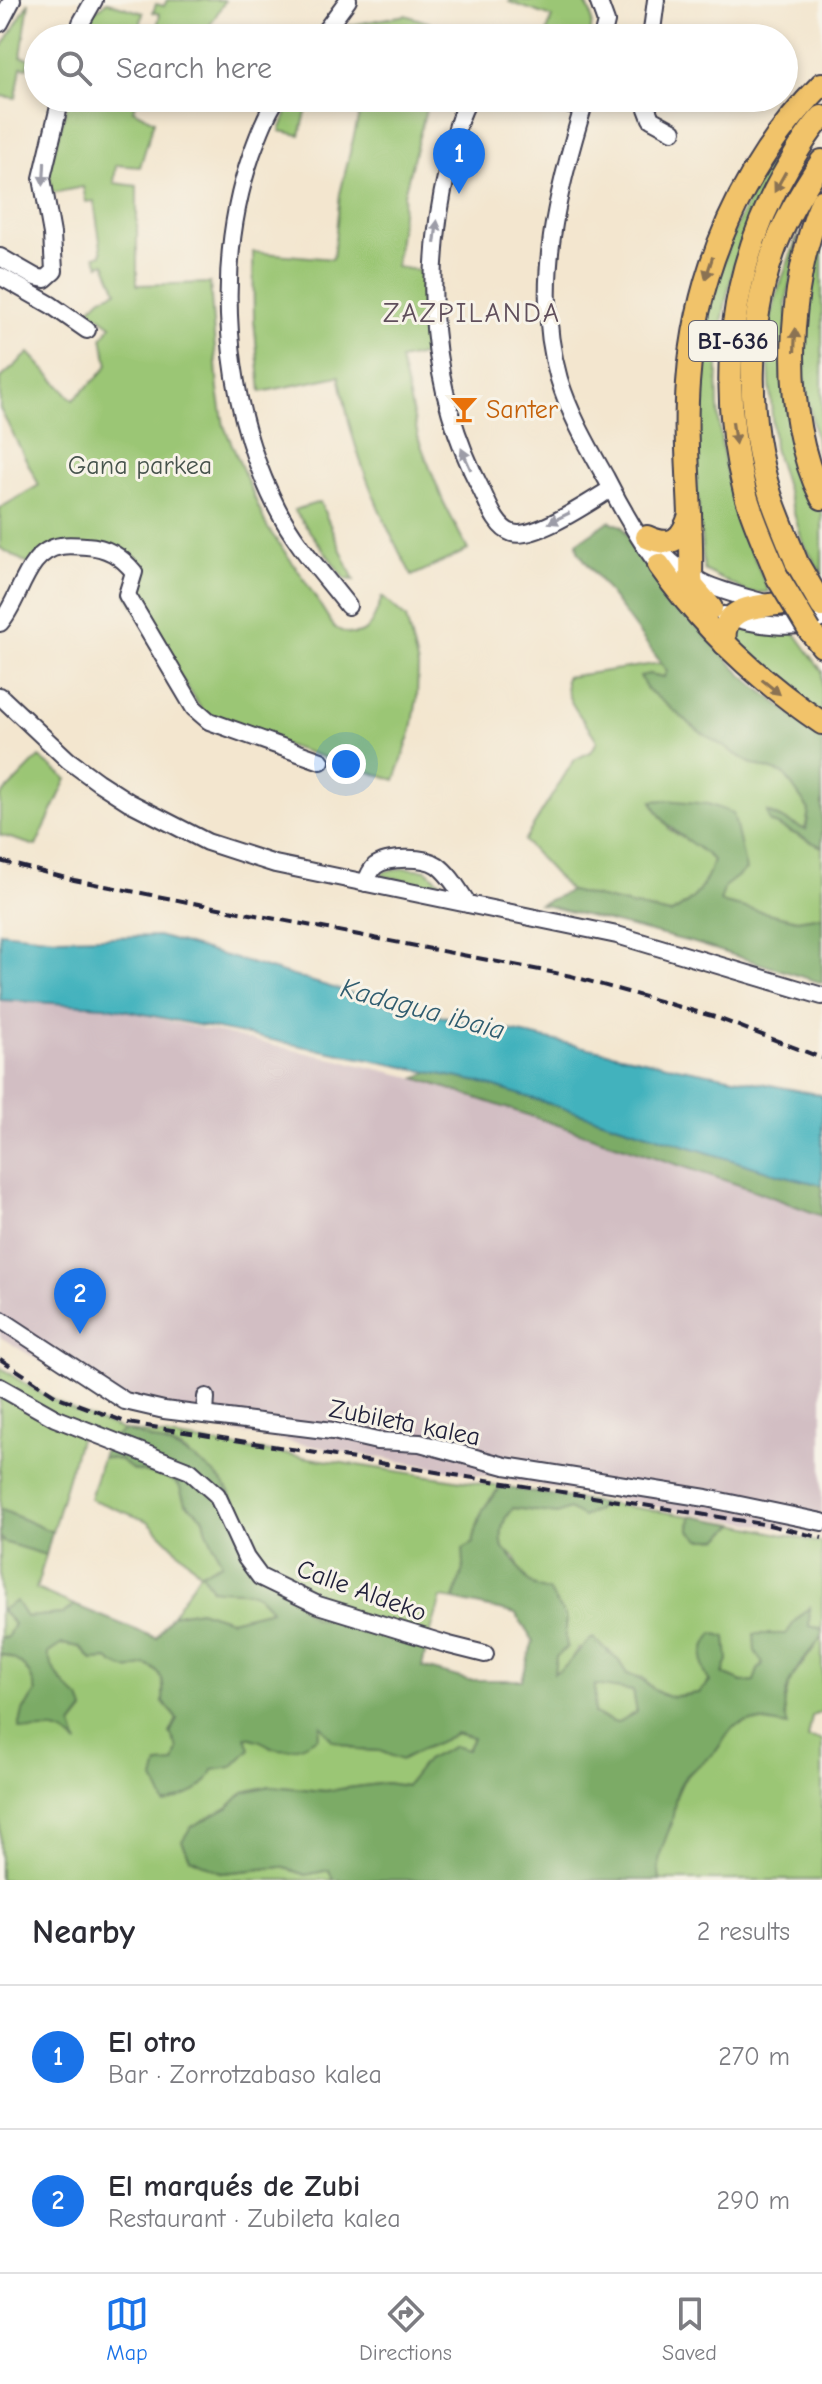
<!DOCTYPE html>
<html lang="en">
<head>
<meta charset="utf-8">
<style>
  body { margin:0; font-family:"Comic Neue",sans-serif; background:#f2f2f3; color:#2b2b33 }
  .you { position:absolute; left:346px; top:764px; width:28px; height:28px; margin:-20px; border:6px solid #fff; border-radius:50%; background:#1a73e8; box-shadow:0 0 0 12px #1a73e833 }
  .badge { display:grid; place-items:center; width:52px; height:52px; border-radius:50%; background:#1a73e8; color:#fff; font-size:26px; font-weight:700 }
  .pin { position:absolute; translate:-50% -66px; filter:drop-shadow(0 2px 4px #0008) }
  .pin::after { content:''; position:absolute; top:42px; width:28px; height:24px; background:inherit; clip-path:polygon(0 0,100% 0,50% 100%) }
  .list { margin:0; padding:0; list-style:none }
  h2 { display:flex; justify-content:space-between; align-items:center; height:104px; margin:0; padding:0 32px; font-size:34px }
  h2 small { font-size:26px; font-weight:400; color:#7c7c81 }
  .list li { display:grid; grid-template-columns:52px 1fr auto; gap:24px; align-items:center; box-sizing:border-box; height:144px; padding:0 32px; border-top:2px solid #e1e1e2 }
  .list b { display:block; font-size:30px; white-space:nowrap }
  .list p { margin:0; font-size:26px; white-space:nowrap; color:#7c7c81 }
  .list em { font-size:26px; font-style:normal; color:#7c7c81 }
  .icon { flex:none; width:44px; height:44px; fill:none; stroke:currentColor; stroke-width:2; stroke-linecap:round; stroke-linejoin:round }
  .map { position:relative; flex:none; width:822px; height:1880px; overflow:hidden }
  .search { position:absolute; background:#fff; box-shadow:0 4px 12px #0003; left:24px; right:24px; top:24px; height:88px; display:flex; align-items:center; gap:20px; box-sizing:border-box; padding:0 28px; border-radius:44px; color:#7c7c81; font-size:30px }
  .sheet { height:392px; background:#fff }
  nav { display:flex; justify-content:space-around; align-items:center; box-sizing:border-box; height:112px; border-top:2px solid #e1e1e2; background:#fff; font-size:22px; color:#7c7c81 }
  nav a { display:grid; justify-items:center; gap:4px }
  nav .on { color:#1a73e8 }
  .map>svg:first-child { display:block }
  .industrial { fill:#d2bec3 }
  .green { fill:#9bc674; stroke:#5e7458; stroke-width:2 }
  .forest { fill:#7cab66; stroke:#4f6650; stroke-width:2; fill-rule:evenodd }
  .water { fill:#43b2bd; stroke:#326a7c; stroke-width:2 }
  .lines { fill:none; stroke-linecap:round; stroke-linejoin:round }
  .minor-casing { stroke:#413f51; stroke-width:20 }
  .highway-casing { stroke:#413f51; stroke-width:26 }
  .minor { stroke:#fff; stroke-width:16 }
  .highway { stroke:#f1c36a; stroke-width:22 }
  .rail { stroke:#22223b; stroke-width:4; stroke-dasharray:12 6; stroke-linecap:butt }
  .highway-bridge-casing { stroke:#413f51; stroke-width:26; stroke-linecap:butt }
  .highway-bridge { stroke:#f1c36a; stroke-width:22 }
  .oneway { fill:#9c9ca7 }
  .oneway2 { fill:#8a7252 }
  .labels { text-anchor:middle; stroke-width:6; stroke-linejoin:round; paint-order:stroke }
  .shield { fill:#f7f3e8; stroke:#62616f; stroke-width:2 }
  .shield-label { font-size:24px; font-weight:bold; fill:#22223b }
  .food-label { font-size:26px; fill:#c56008; stroke:#f7f3e8; text-anchor:start }
  .park-label { font-size:26px; fill:#46534c; stroke:#f7f3e8 }
  .street-label { font-size:26px; fill:#22223b; stroke:#f7f3e8 }
  .neighbourhood-label { font-size:28px; letter-spacing:2px; fill:#604f5c; stroke:#f7f3e8 }
  .water-label { font-size:28px; font-style:italic; fill:#2f5c6f; stroke:#f7f3e8 }
</style>
</head>
<body>
<div class="map">
<svg width="822" height="1880" viewBox="0 0 822 1880">
  <rect width="100%" height="100%" fill="#f7f3e8"/>
  <filter id="ink" filterUnits="userSpaceOnUse"><feTurbulence type="fractalNoise" baseFrequency=".0125" numOctaves="2"/><feDisplacementMap in="SourceGraphic" scale="16" xChannelSelector="R" yChannelSelector="G"/><feConvolveMatrix kernelMatrix="1 2 1 2 8 2 1 2 1" color-interpolation-filters="sRGB"/></filter>
  <filter id="wash" filterUnits="userSpaceOnUse"><feTurbulence type="fractalNoise" baseFrequency=".006" numOctaves="4" result="noise"/><feDisplacementMap in="SourceGraphic" scale="32" xChannelSelector="R" yChannelSelector="G"/><feGaussianBlur stdDeviation="1.8" result="paint"/><feColorMatrix in="noise" values="0 0 0 0 0 0 0 0 0 0 0 0 0 0 0 0 0 1.4 0 .05"/><feComposite in="paint" operator="in"/></filter>
  <g filter="url(#wash)">
    <rect width="100%" height="100%" fill="#f3e6cf"/>
    <!-- industrial -->
    <path class="industrial" d="M 0,1000 L 104,1006 L 416,1078 L 745,1187 L 822,1216 L 822,1536 L 114,1411 L 75,1382 L 0,1337 Z"/>
    <!-- green -->
    <g class="green">
      <path d="M 167,0 L 223,0 L 225,1 L 202,38 L 155,38 L 160,14 L 153,12 L 156,4 L 164,6 Z"/>
      <path d="M 510,0 L 582,0 C 594,12 593,23 589,38 L 545,38 L 552,17 L 509,2 Z"/>
      <path d="M 29,2 L 21,57 L 30,58 L 28,68 L 21,67 L 16,98 L 0,96 L 0,51 Z"/>
      <path d="M 107,2 L 143,13 L 138,38 L 85,38 L 92,13 Z"/>
      <path d="M 405,15 L 430,23 L 425,38 L 337,38 L 346,26 Z"/>
      <path d="M 69,98 L 138,98 L 133,110 L 154,121 L 140,167 L 116,165 L 114,183 L 137,186 L 137,285 L 210,283 L 218,390 L 224,426 L 267,527 L 300,573 L 334,627 C 366,647 373,622 382,597 L 406,618 L 418,666 L 417,698 L 412,730 L 395,780 L 209,721 L 127,595 L 134,572 L 122,556 L 60,546 L 32,566 L 0,548 L 0,508 L 39,485 L 0,409 L 0,379 L 29,353 L 73,400 L 99,376 L 108,365 L 102,338 L 111,325 L 89,309 L 102,297 L 117,291 L 105,263 L 99,265 L 95,256 L 102,254 L 94,201 L 86,202 L 83,187 L 52,193 L 49,170 Z"/>
      <path d="M 292,98 L 310,98 L 300,135 L 280,131 Z"/>
      <path d="M 363,98 L 429,98 L 404,194 L 396,267 L 423,271 L 422,311 L 427,354 L 400,360 L 419,440 L 443,501 L 468,550 L 412,576 C 388,532 367,486 353,437 C 347,417 344,396 339,376 L 261,392 L 254,320 L 253,252 L 333,259 L 340,194 Z"/>
      <path d="M 822,99 C 739,202 700,333 725,465 C 733,509 751,551 769,592 L 749,593 L 704,570 C 699,510 692,449 694,388 C 694,370 701,351 704,334 C 723,243 755,164 822,99 Z"/>
      <path d="M 799,232 L 786,304 L 816,504 L 822,513 L 822,574 L 803,543 L 774,448 L 767,336 L 777,293 Z"/>
      <path d="M 822,234 L 822,472 L 803,372 L 807,290 Z"/>
      <path d="M 320,502 L 354,580 L 345,579 L 294,510 Z"/>
      <path d="M 733,623 L 794,632 L 822,671 L 822,716 L 731,639 Z"/>
      <path d="M 661,663 L 668,671 L 664,677 L 649,674 L 646,688 L 699,731 L 750,763 L 784,774 L 809,810 L 805,830 L 768,812 L 770,822 L 822,847 L 822,916 L 797,920 L 720,902 L 724,886 L 708,804 L 652,801 L 670,830 L 697,846 L 713,860 C 706,890 696,900 670,914 L 570,891 L 524,841 L 574,760 L 592,751 L 597,741 C 586,720 563,702 566,677 Z"/>
      <path d="M 39,757 L 67,779 L 36,846 L 0,835 L 0,797 Z"/>
      <path d="M 406,868 L 426,870 L 449,889 L 379,875 L 386,871 Z"/>
      <path d="M 0,1367 C 39,1395 78,1415 124,1430 L 502,1487 C 482,1505 479,1517 473,1543 L 464,1549 L 464,1565 L 454,1600 L 441,1598 L 427,1645 L 370,1627 L 313,1618 L 300,1606 L 286,1574 L 266,1566 L 263,1554 L 254,1547 L 236,1506 L 222,1482 L 181,1449 L 125,1430 L 106,1444 L 80,1436 L 52,1532 L 0,1509 Z"/>
      <path d="M 102,1457 L 120,1460 L 133,1470 L 168,1478 L 179,1485 L 185,1503 L 204,1518 L 207,1531 L 222,1563 L 201,1573 L 212,1588 C 239,1594 254,1583 272,1610 L 230,1620 L 199,1610 L 172,1615 L 200,1573 L 148,1521 L 90,1499 Z"/>
      <path d="M 603,1503 L 691,1516 L 690,1530 L 719,1539 L 735,1524 L 822,1543 L 822,1628 L 809,1627 L 809,1608 L 796,1620 L 787,1634 L 754,1634 L 763,1664 L 758,1670 L 754,1682 L 742,1682 L 723,1674 L 728,1660 L 699,1693 L 668,1697 L 654,1690 L 643,1678 L 627,1674 L 608,1650 L 578,1648 L 566,1668 L 553,1674 L 556,1657 L 567,1647 L 565,1634 L 567,1619 L 521,1575 L 516,1558 L 503,1549 C 500,1533 501,1520 513,1508 L 597,1510 Z"/>
      <path d="M 0,1536 L 3,1542 L 46,1555 L 36,1589 L 74,1605 L 63,1614 L 26,1617 L 16,1602 L 1,1610 L 14,1624 L 7,1638 L 0,1637 Z"/>
      <path d="M 822,1637 L 822,1712 L 812,1716 L 808,1738 L 822,1740 L 822,1880 L 660,1880 L 657,1864 L 663,1841 L 672,1824 L 672,1805 L 683,1781 L 700,1762 L 716,1751 L 733,1727 L 782,1710 L 790,1681 Z"/>
      <path d="M 61,1644 L 80,1647 L 92,1660 L 108,1659 L 130,1670 L 146,1664 C 165,1672 164,1685 163,1702 L 177,1719 L 178,1749 L 174,1763 L 213,1770 L 246,1737 L 262,1740 L 272,1748 L 321,1724 L 358,1750 L 380,1751 L 401,1759 C 419,1749 439,1744 457,1733 L 473,1738 L 467,1750 L 427,1760 L 406,1786 L 386,1783 L 325,1791 L 270,1786 L 244,1792 L 229,1807 L 191,1827 L 222,1873 L 282,1867 L 306,1875 L 329,1870 L 333,1880 L 0,1880 L 0,1654 C 22,1659 31,1671 36,1692 L 23,1711 L 30,1731 C 47,1725 63,1730 77,1742 L 72,1726 L 84,1711 L 52,1667 L 47,1654 Z"/>
      <path d="M 595,1684 L 633,1691 L 637,1712 L 616,1723 L 594,1714 Z"/>
    </g>
    <!-- forest -->
    <g class="forest">
      <path d="M 609,521 L 622,526 L 658,584 L 741,674 L 822,740 L 822,847 L 769,821 L 767,812 L 806,830 L 809,810 L 784,774 L 750,763 L 699,731 L 646,688 L 640,676 L 649,674 L 664,677 L 667,671 L 578,551 L 577,543 Z"/>
      <path d="M 666,800 L 708,804 L 733,813 L 746,870 L 725,886 L 720,902 L 797,920 L 822,916 L 822,983 L 698,944 L 540,904 L 570,891 L 670,914 C 694,901 706,887 713,860 C 689,838 665,832 652,801 Z"/>
      <path d="M 429,1072 L 479,1082 L 774,1173 L 822,1185 L 822,1216 L 745,1187 L 416,1078 Z"/>
      <path d="M 124,1430 C 160,1442 198,1453 223,1483 C 236,1500 243,1521 251,1540 C 256,1551 262,1553 266,1566 L 296,1580 L 300,1606 L 313,1618 L 370,1627 L 427,1645 L 422,1667 L 468,1680 L 522,1680 L 533,1641 L 516,1614 L 454,1600 L 464,1565 L 463,1549 L 473,1543 C 479,1517 482,1505 502,1487 L 603,1503 L 597,1510 L 583,1517 L 569,1509 L 557,1514 L 513,1508 C 501,1520 500,1533 503,1549 C 524,1564 519,1585 549,1591 L 567,1619 L 565,1634 L 567,1647 L 556,1657 L 554,1673 C 573,1665 574,1651 593,1638 L 619,1661 L 627,1674 C 649,1679 650,1691 666,1696 C 676,1698 689,1694 699,1693 L 710,1682 C 698,1665 701,1649 713,1633 L 726,1637 L 728,1660 L 723,1674 L 742,1682 L 754,1681 L 758,1670 L 763,1664 L 755,1651 L 754,1634 L 786,1634 L 796,1620 L 810,1607 L 809,1626 L 822,1629 L 822,1637 C 800,1663 775,1691 788,1726 C 771,1723 750,1717 734,1727 C 726,1732 722,1745 715,1752 C 705,1762 692,1768 683,1780 C 672,1797 676,1811 670,1827 C 663,1846 656,1859 660,1880 L 333,1880 L 329,1870 L 306,1875 L 282,1867 L 222,1873 L 190,1858 L 182,1841 L 191,1827 L 229,1807 L 244,1792 L 270,1786 L 325,1791 L 386,1783 L 406,1786 L 426,1760 L 454,1746 L 467,1750 L 473,1738 L 456,1733 C 438,1744 419,1749 401,1760 L 380,1751 L 358,1750 L 332,1740 L 321,1725 L 318,1737 C 304,1745 286,1755 270,1746 C 261,1741 257,1739 246,1737 L 250,1749 L 232,1767 L 213,1770 C 206,1791 185,1796 165,1804 L 154,1780 L 158,1764 L 174,1763 L 178,1749 L 170,1733 L 177,1719 L 163,1702 C 164,1685 165,1672 146,1665 C 130,1670 122,1671 108,1659 L 92,1660 L 80,1647 L 62,1644 L 47,1654 C 53,1671 65,1689 80,1698 L 84,1710 L 72,1726 L 78,1744 C 52,1719 44,1736 19,1728 L 23,1711 L 36,1692 C 31,1671 21,1659 0,1654 L 0,1637 L 7,1638 L 14,1624 L 1,1610 L 16,1601 L 26,1617 L 63,1614 L 74,1605 L 156,1638 L 172,1615 L 199,1610 L 230,1620 L 271,1610 C 254,1583 239,1594 212,1589 L 201,1573 L 222,1563 L 207,1531 L 204,1518 L 185,1503 L 179,1485 L 168,1477 L 133,1470 L 120,1460 L 102,1457 L 106,1444 ZM 595,1685 L 633,1691 L 637,1712 L 616,1723 L 594,1714 Z"/>
      <path d="M 0,1509 L 52,1532 L 46,1555 L 3,1542 L 0,1536 Z"/>
      <path d="M 691,1516 L 735,1524 L 719,1539 L 700,1539 L 690,1530 Z"/>
    </g>
    <!-- water -->
    <path class="water" d="M 0,932 L 56,938 L 158,936 L 391,1005 L 667,1065 L 822,1095 L 822,1185 L 774,1173 L 479,1082 L 104,1006 L 0,1000 Z"/>
  </g>
  <g filter="url(#ink)">
    <g class="lines">
      <defs>
        <g id="minor">
          <path d="M 598,0 L 606,22 L 602,38"/>
          <path d="M 0,23 L 12,0"/>
          <path d="M 77,38 L 81,23 L 94,0"/>
          <path d="M 320,38 L 348,0"/>
          <path d="M 651,38 L 656,0"/>
          <path d="M 277,98 C 266,115 259,134 252,153 C 213,265 224,403 277,508 C 295,544 324,575 348,606"/>
          <path d="M 470,98 C 457,117 453,146 448,168 C 422,276 429,389 481,489 C 488,503 496,528 512,533 C 535,540 591,501 611,489"/>
          <path d="M 543,98 L 583,108"/>
          <path d="M 586,98 C 558,188 532,286 559,379 C 570,415 588,446 606,478 C 618,502 646,553 664,571"/>
          <path d="M 643,98 L 651,119 L 673,131"/>
          <path d="M 0,257 L 35,277 L 45,279 L 54,271 L 52,234 L 42,178 L 61,98"/>
          <path d="M 0,276 L 51,305 L 87,330"/>
          <path d="M 662,553 C 692,585 724,591 765,603"/>
          <path d="M 724,615 C 750,624 797,632 822,619"/>
          <path d="M 0,623 C 21,600 25,551 61,546 C 69,544 78,546 86,546 C 107,547 121,556 134,572 L 127,595 L 194,708 L 209,721 L 321,761"/>
          <path d="M 0,696 L 68,760 L 98,782 L 129,802 L 207,842 L 275,864 L 617,935 L 822,996"/>
          <path d="M 366,883 C 368,876 370,871 375,866 C 387,857 424,856 437,865 C 450,874 459,891 468,904"/>
          <path d="M 0,1319 L 125,1401 L 164,1410 L 333,1431 L 377,1441 L 420,1443 L 505,1466 L 706,1498 L 822,1522"/>
          <path d="M 0,1387 L 55,1418 L 190,1471 L 217,1495 L 246,1558 L 260,1577 L 318,1605 L 449,1645 L 485,1654"/>
          <path d="M 205,1415 L 206,1397"/>
        </g>
        <g id="highway">
          <path d="M 822,201 C 787,283 780,417 822,498"/>
          <path d="M 647,537 C 672,548 682,540 690,515"/>
          <path d="M 797,563 C 788,540 778,518 770,494 C 746,419 747,328 773,253 C 784,221 803,189 822,161"/>
          <path d="M 659,565 C 703,628 758,680 822,723"/>
          <path d="M 778,578 C 767,550 753,521 745,492 C 716,383 730,264 788,167 C 798,150 808,132 822,117"/>
          <path d="M 711,608 L 692,586 L 691,578 C 693,513 683,448 688,383 C 696,270 742,165 822,84"/>
          <path d="M 810,631 L 822,646"/>
          <path d="M 725,644 C 720,605 755,608 784,603"/>
        </g>
      </defs>
      <!-- minor casing -->
      <use href="#minor" class="minor-casing"/>
      <!-- highway casing -->
      <use href="#highway" class="highway-casing"/>
      <!-- minor -->
      <use href="#minor" class="minor"/>
      <!-- highway -->
      <use href="#highway" class="highway"/>
      <!-- rail -->
      <g class="rail">
        <path d="M 0,861 L 74,880 L 571,976 L 715,1017 L 822,1058"/>
        <path d="M 0,1359 L 58,1397 L 128,1423 L 769,1525 L 822,1538"/>
      </g>
      <defs>
        <g id="highway-bridge">
          <path d="M 797,563 L 822,606"/>
          <path d="M 778,578 L 810,631"/>
        </g>
      </defs>
      <!-- highway-bridge casing -->
      <use href="#highway-bridge" class="highway-bridge-casing"/>
      <!-- highway-bridge -->
      <use href="#highway-bridge" class="highway-bridge"/>
    </g>
    <!-- one-way arrows -->
    <defs><path id="oneway-solid" d="M-6-.8H1V-3.2L6.5 0L1 3.2V.8H-6Z" transform="scale(2)"/></defs>
    <g class="oneway">
      <use href="#oneway-solid" transform="translate(44 174) rotate(93)"/>
      <use href="#oneway-solid" transform="translate(436 232) rotate(-83)"/>
      <use href="#oneway-solid" transform="translate(466 459) rotate(-114)"/>
      <use href="#oneway-solid" transform="translate(559 518) rotate(154)"/>
    </g>
    <g class="oneway2">
      <use href="#oneway-solid" transform="translate(780 182) rotate(119)"/>
      <use href="#oneway-solid" transform="translate(709 268) rotate(108)"/>
      <use href="#oneway-solid" transform="translate(795 340) rotate(-88)"/>
      <use href="#oneway-solid" transform="translate(734 433) rotate(82)"/>
      <use href="#oneway-solid" transform="translate(771 687) rotate(39)"/>
    </g>
  </g>
  <!-- icons -->
  <defs>
    <symbol id="bar-bare" viewBox="-9 -9 18 18"><path d="M-6-5H6L.8 .8V4.5H3.5V6h-7V4.5H-.8V.8Z" fill="#e8710a" stroke="#f7f3e8" stroke-width="2.5" paint-order="stroke"/></symbol>
  </defs>
  <g fill-rule="evenodd">
    <use href="#bar-bare" x="444" y="389" width="40" height="40"/>
  </g>
  <g class="labels">
    <!-- shield labels -->
    <rect class="shield" x="689" y="321" width="88" height="40" rx="6"/>
    <g class="shield-label">
      <text x="733" y="349">BI-636</text>
    </g>
    <!-- food labels -->
    <g class="food-label">
      <text x="486" y="418">Santer</text>
    </g>
    <!-- park labels -->
    <g class="park-label">
      <text x="140" y="474">Gana parkea</text>
    </g>
    <!-- street labels -->
    <g class="street-label">
      <text transform="translate(405 1422) rotate(11)" y="9">Zubileta kalea</text>
      <text transform="translate(362 1590) rotate(20)" y="9">Calle Aldeko</text>
    </g>
    <!-- neighbourhood labels -->
    <g class="neighbourhood-label">
      <text x="472" y="322">ZAZPILANDA</text>
    </g>
    <!-- water labels -->
    <g class="water-label">
      <text transform="translate(423 1008) rotate(15)" y="10">Kadagua ibaia</text>
    </g>
  </g>
</svg>
<div class="you"></div>
<div class="pin badge" style="left:459px;top:194px">1</div>
<div class="pin badge" style="left:80px;top:1334px">2</div>
<div class="search"><svg class="icon" aria-label="search" viewBox="0 0 24 24"><circle cx="10" cy="10" r="6"/><path d="M15 15l6 6"/></svg>Search here</div>
</div>
<section class="sheet">
<h2>Nearby<small>2 results</small></h2>
<ul class="list">
<li><span class="badge">1</span><div><b>El otro</b><p>Bar · Zorrotzabaso kalea</p></div><em>270 m</em></li>
<li><span class="badge">2</span><div><b>El marqués de Zubi</b><p>Restaurant · Zubileta kalea</p></div><em>290 m</em></li>
</ul>
</section>
<nav>
<a class="on"><svg class="icon" aria-label="map" viewBox="0 0 24 24"><path d="M3 6l6-2 6 2 6-2v14l-6 2-6-2-6 2zM9 4v14M15 6v14"/></svg>Map</a>
<a><svg class="icon" aria-label="directions" viewBox="0 0 24 24"><path d="M12 3l9 9-9 9-9-9zM9 14v-3h6M13 9l2 2-2 2"/></svg>Directions</a>
<a><svg class="icon" aria-label="saved" viewBox="0 0 24 24"><path d="M7 4h10v16l-5-4-5 4z"/></svg>Saved</a>
</nav>
</body>
</html>
